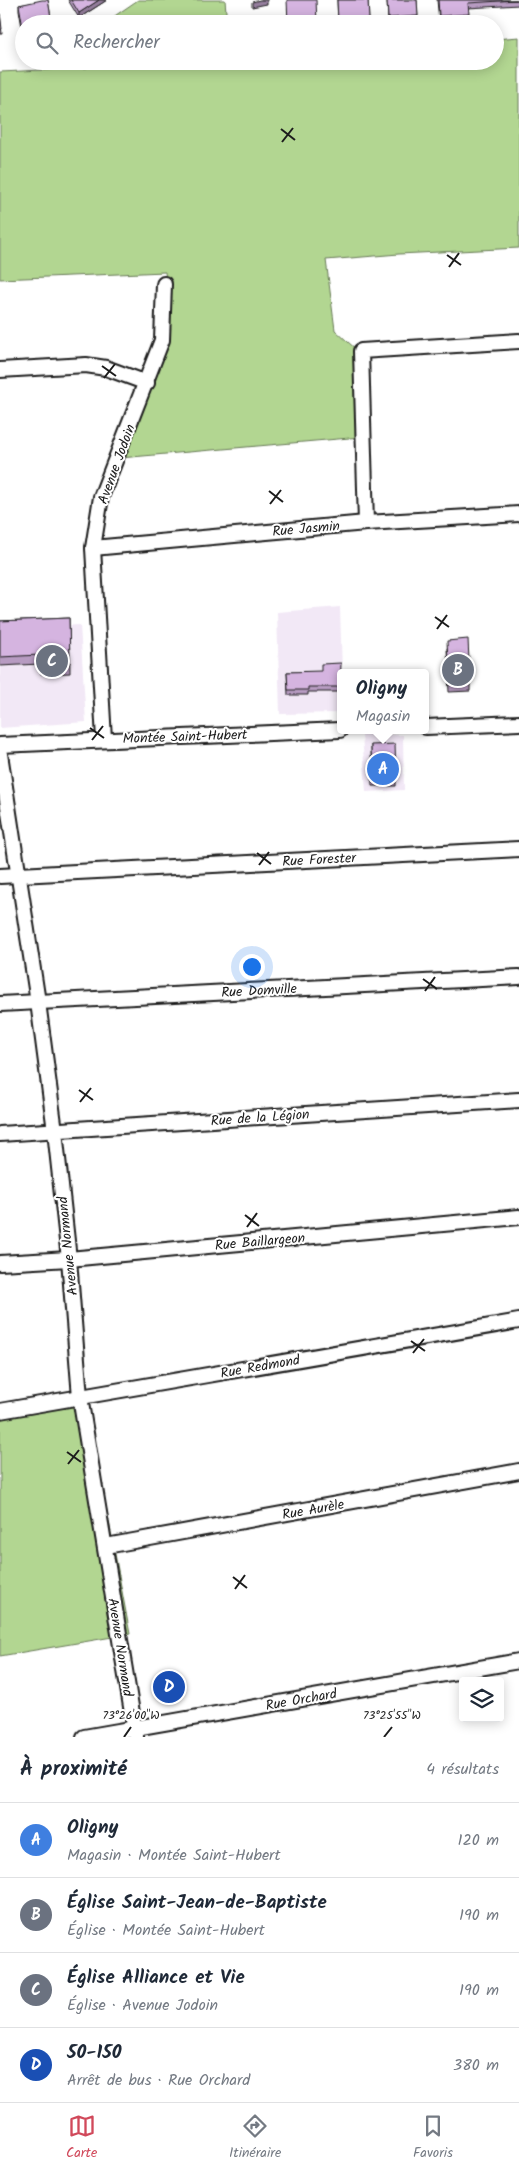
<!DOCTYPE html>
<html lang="fr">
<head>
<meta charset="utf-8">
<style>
  body { margin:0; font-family:Kalam,sans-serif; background:#f6f6f7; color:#1f2937 }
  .controls { position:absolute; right:15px; bottom:15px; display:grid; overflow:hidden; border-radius:5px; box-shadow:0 2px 12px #0003 }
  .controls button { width:45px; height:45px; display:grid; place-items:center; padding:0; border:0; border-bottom:1px solid #e0e1e3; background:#fff; color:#1f2937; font:25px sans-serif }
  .you { position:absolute; left:251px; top:966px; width:18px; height:18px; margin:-12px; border:4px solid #fff; border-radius:50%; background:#1a73e8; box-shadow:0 0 0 8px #1a73e833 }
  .badge { display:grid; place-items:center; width:32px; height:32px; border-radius:50%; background:#d1495b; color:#fff; font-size:16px; font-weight:700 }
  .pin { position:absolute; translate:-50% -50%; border:2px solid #fff; box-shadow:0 1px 5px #0006 }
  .popup { position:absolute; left:337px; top:669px; width:92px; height:65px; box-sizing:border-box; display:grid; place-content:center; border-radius:5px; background:#fff; filter:drop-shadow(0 1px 4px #0005); font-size:16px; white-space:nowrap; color:#747a83 }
  .popup b { font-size:19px; color:#1f2937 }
  .popup::after { content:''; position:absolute; left:50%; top:100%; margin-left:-10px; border:10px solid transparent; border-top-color:#fff }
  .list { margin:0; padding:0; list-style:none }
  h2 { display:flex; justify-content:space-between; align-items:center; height:65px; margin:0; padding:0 20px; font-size:21px }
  h2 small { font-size:16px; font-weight:400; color:#747a83 }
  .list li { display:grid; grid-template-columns:32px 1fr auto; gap:15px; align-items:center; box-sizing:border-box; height:75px; padding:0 20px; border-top:1px solid #e0e1e3 }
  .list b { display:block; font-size:19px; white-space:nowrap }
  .list p { margin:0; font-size:16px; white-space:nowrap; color:#747a83 }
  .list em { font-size:16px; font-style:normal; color:#747a83 }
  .icon { flex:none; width:28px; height:28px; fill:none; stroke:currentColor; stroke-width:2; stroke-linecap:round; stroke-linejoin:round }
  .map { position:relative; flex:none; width:519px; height:1737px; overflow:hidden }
  .search { position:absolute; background:#fff; box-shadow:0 2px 12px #0003; left:15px; right:15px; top:15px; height:55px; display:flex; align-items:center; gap:12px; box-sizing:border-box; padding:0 18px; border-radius:28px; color:#747a83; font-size:19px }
  .sheet { height:365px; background:#fff }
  nav { display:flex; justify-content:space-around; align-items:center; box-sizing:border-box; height:70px; border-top:1px solid #e0e1e3; background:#fff; font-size:14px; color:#747a83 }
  nav a { display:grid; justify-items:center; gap:2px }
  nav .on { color:#d1495b }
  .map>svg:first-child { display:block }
  .built { fill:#f2e8f6 }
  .green { fill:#b2d691; stroke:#677956 }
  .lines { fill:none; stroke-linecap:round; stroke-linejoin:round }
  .minor-casing { stroke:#1c1c1c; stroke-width:18 }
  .minor { stroke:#fff; stroke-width:14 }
  .wall { fill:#b79bc1; stroke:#1c1c1c }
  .shaded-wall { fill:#957e9d; stroke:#1c1c1c }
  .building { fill:#d5b4e0; stroke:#1c1c1c }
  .ticks { fill:none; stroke:#1c1c1c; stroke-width:2 }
  .labels { text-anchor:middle; stroke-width:4; stroke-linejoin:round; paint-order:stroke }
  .street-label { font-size:14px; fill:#1c1c1c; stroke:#fff }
  .ticks-label { font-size:12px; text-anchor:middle; fill:#1c1c1c; stroke:#fff; stroke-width:4; stroke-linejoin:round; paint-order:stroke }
</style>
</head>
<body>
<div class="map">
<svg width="519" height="1737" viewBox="0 0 519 1737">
  <rect width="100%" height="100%" fill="#fff"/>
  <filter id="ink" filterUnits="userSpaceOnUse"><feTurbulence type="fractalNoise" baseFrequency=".02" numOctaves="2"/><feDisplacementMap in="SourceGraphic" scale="10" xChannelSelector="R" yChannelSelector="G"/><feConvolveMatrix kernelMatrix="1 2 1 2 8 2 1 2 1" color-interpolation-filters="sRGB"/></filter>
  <g filter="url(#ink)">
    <!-- built -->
    <g class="built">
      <path d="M 340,607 L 342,673 L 340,713 L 280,714 L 277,612 Z"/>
      <path d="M 80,625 L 86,722 L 0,728 L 0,629 Z"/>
      <path d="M 362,734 L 403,735 L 404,790 L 366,792 Z"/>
    </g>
    <!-- green -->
    <g class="green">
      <path d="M 138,0 L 225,0 L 227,24 L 103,24 Z"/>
      <path d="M 519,37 L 519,248 L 399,254 L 326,260 L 335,330 L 359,352 L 361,437 L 120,458 L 169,308 L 165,272 L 0,279 L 0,72 L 87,68 L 85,61 L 495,61 L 495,39 Z"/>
      <path d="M 85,1394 L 130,1634 L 0,1656 L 0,1408 Z"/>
    </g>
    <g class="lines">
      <defs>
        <g id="minor">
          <path d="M 0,370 L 86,365 L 106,368 L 147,383"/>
          <path d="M 366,523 L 361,351 L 519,341"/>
          <path d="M 93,548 L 366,523 L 519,514"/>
          <path d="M 426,727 L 519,723"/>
          <path d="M 104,739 L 93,548 L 101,497 L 162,340 L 164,284"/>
          <path d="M 0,745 L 340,730"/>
          <path d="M 0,754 L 38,1002 L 55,1131 L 69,1259 L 80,1397 L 136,1737"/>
          <path d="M 0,876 L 519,849"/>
          <path d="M 0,1004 L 519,977"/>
          <path d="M 0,1134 L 519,1100"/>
          <path d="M 0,1263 L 69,1259 L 519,1217"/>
          <path d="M 0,1411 L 519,1321"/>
          <path d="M 106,1546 L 519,1471"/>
          <path d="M 84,1737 L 519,1661"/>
        </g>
      </defs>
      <!-- minor casing -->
      <use href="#minor" class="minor-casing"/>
      <!-- minor -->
      <use href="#minor" class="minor"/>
    </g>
    <!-- wall -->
    <g class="wall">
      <path d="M 48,0 L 52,24 L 24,24 L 24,33 L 23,33 L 19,10 L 19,5 Z"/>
      <path d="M 68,0 L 107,0 L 79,18 Z"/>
      <path d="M 337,0 L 368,0 L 369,24 L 338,24 Z"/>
      <path d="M 387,0 L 417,0 L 418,21 L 388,23 Z"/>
      <path d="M 437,0 L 519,0 L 519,5 L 468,8 L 469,19 L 439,21 Z"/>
      <path d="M 0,13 L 2,34 L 0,34 Z"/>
      <path d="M 69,618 L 70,673 L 41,674 L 40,664 L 0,666 L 0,621 Z"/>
      <path d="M 447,648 L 470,683 L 470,691 L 449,692 Z"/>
      <path d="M 287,672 L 340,673 L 340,692 L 308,692 L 308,695 L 288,695 Z"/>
      <path d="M 371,745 L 396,778 L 396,786 L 372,786 Z"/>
    </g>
    <!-- shaded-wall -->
    <g class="shaded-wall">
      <path d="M 99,0 L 107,0 L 79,18 L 79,13 Z"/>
      <path d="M 260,0 L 267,0 L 267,4 L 252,7 L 252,2 Z"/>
    </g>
    <!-- building -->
    <g class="building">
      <path d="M 42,0 L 48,0 L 52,23 L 47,24 L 24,24 L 24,28 L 23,28 L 19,5 Z"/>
      <path d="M 71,0 L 99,0 L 79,13 Z"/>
      <path d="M 287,0 L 316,0 L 317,23 L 288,24 Z"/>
      <path d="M 337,0 L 368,0 L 369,19 L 338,21 Z"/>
      <path d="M 387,0 L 417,0 L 418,16 L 388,18 Z"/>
      <path d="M 438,0 L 517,0 L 468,3 L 469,14 L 439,16 Z"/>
      <path d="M 0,13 L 2,29 L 0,29 Z"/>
      <path d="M 69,618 L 70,663 L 41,665 L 40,655 L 0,657 L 0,621 Z"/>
      <path d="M 468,639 L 470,683 L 449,685 L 447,641 Z"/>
      <path d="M 341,663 L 340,687 L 308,687 L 308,690 L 288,690 L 287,672 L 321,671 L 321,664 Z"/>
      <path d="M 395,744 L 396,778 L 372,779 L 371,745 Z"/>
    </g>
  </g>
  <!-- ticks -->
  <path class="ticks" d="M 281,129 L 295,140M 282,142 L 293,128M 447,255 L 461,265M 449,267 L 459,253M 102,366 L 116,376M 104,378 L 115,364M 269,491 L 283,502M 270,504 L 281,490M 435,617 L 449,627M 437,629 L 447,615M 90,728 L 104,738M 92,740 L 103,726M 257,853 L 271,864M 259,865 L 269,852M 423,979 L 437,989M 425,991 L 435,977M 79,1090 L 93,1100M 80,1102 L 91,1088M 245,1215 L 259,1226M 247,1227 L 257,1213M 411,1341 L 425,1351M 413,1353 L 424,1339M 67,1452 L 81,1462M 68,1464 L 79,1450M 233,1577 L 247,1588M 235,1589 L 245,1575M 124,1737 L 131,1727M 384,1737 L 392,1727"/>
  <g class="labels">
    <!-- street labels -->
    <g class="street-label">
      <text transform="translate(116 464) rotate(-70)" y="5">Avenue Jodoin</text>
      <text transform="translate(306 528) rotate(-5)" y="5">Rue Jasmin</text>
      <text transform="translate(185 736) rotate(-2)" y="5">Montée Saint-Hubert</text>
      <text transform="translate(319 859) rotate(-3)" y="5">Rue Forester</text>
      <text transform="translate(259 990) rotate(-3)" y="5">Rue Domville</text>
      <text transform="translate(260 1117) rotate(-4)" y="5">Rue de la Légion</text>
      <text transform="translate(260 1241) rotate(-5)" y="5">Rue Baillargeon</text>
      <text transform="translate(67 1246) rotate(-96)" y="5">Avenue Normand</text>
      <text transform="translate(260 1366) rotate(-10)" y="5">Rue Redmond</text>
      <text transform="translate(313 1509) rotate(-10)" y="5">Rue Aurèle</text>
      <text transform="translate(121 1647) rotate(81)" y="5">Avenue Normand</text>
      <text transform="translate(301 1699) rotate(-10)" y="5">Rue Orchard</text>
    </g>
  </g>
  <g class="ticks-label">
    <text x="131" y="1719">73°26'00"W</text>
    <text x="392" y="1719">73°25'55"W</text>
  </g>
</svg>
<div class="controls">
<button><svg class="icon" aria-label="layers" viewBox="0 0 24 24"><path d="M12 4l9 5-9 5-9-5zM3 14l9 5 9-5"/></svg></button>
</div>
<div class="you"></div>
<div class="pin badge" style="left:383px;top:769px;background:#3f7fe0">A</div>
<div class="popup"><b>Oligny</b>Magasin</div>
<div class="pin badge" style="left:458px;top:670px;background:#6b7280">B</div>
<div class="pin badge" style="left:52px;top:661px;background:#6b7280">C</div>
<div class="pin badge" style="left:169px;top:1687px;background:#1a4fb4">D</div>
<div class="search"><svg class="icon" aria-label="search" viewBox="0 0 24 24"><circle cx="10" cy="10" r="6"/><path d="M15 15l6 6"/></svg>Rechercher</div>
</div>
<section class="sheet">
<h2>À proximité<small>4 résultats</small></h2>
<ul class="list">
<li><span class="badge" style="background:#3f7fe0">A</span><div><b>Oligny</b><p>Magasin · Montée Saint-Hubert</p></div><em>120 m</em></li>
<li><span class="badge" style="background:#6b7280">B</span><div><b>Église Saint-Jean-de-Baptiste</b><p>Église · Montée Saint-Hubert</p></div><em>190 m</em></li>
<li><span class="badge" style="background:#6b7280">C</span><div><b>Église Alliance et Vie</b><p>Église · Avenue Jodoin</p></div><em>190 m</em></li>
<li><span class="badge" style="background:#1a4fb4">D</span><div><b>50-150</b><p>Arrêt de bus · Rue Orchard</p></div><em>380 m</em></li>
</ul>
</section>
<nav>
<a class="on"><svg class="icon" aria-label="map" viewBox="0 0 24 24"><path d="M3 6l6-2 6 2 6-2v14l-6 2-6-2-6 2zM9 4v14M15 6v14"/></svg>Carte</a>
<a><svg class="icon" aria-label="directions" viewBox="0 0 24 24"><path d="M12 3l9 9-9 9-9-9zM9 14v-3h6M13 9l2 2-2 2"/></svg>Itinéraire</a>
<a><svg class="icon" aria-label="saved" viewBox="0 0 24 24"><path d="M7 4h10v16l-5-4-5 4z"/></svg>Favoris</a>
</nav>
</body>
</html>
